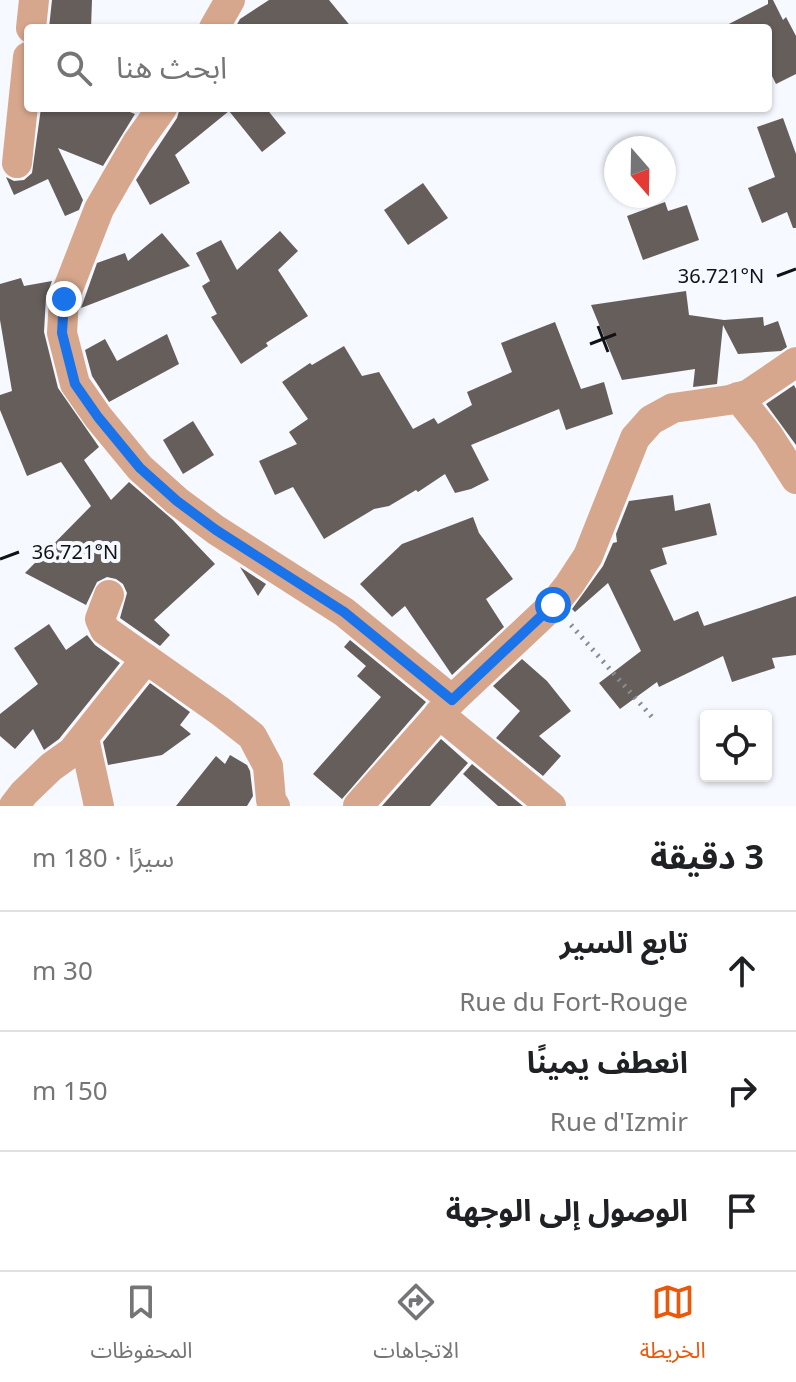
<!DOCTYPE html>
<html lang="ar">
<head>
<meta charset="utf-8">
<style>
  body { margin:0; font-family:Georgia,"Noto Sans Arabic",serif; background:#f6f6f6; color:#202124; direction:rtl }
  .controls { position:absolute; right:24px; bottom:24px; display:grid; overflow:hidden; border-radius:8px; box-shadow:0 2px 6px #0004 }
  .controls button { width:72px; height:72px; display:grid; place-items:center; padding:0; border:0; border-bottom:2px solid #e0e0e0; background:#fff; color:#202124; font:40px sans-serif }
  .compass { position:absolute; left:604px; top:136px; width:72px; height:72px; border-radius:50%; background:#fff; box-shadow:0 2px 6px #0004; rotate:160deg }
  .stop { position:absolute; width:24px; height:24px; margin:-18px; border:6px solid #1a73e8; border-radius:50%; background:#fff }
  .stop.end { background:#1a73e8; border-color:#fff; box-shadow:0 2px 8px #0008 }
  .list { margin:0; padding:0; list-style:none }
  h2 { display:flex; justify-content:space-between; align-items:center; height:104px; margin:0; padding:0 32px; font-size:34px }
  h2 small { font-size:26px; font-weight:400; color:#757577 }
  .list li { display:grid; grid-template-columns:52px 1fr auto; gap:24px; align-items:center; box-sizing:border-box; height:120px; padding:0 32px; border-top:2px solid #e0e0e0 }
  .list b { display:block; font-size:30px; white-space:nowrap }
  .list p { margin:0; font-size:26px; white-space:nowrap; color:#757577 }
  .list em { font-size:26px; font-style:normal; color:#757577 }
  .icon { flex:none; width:44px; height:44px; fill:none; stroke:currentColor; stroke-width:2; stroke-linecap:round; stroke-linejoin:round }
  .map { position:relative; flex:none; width:796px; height:806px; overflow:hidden; direction:ltr }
  .search { position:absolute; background:#fff; box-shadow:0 2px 6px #0004; left:24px; right:24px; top:24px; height:88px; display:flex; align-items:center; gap:20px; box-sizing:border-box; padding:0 28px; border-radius:8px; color:#757577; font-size:30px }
  .sheet { height:464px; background:#fff }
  nav { display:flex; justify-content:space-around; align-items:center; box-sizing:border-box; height:112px; border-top:2px solid #e0e0e0; background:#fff; font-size:22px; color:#757577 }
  nav a { display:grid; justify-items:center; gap:4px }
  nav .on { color:#ea580c }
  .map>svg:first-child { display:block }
  .building { fill:#655e5b }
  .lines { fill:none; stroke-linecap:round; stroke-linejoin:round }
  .path { stroke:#8a8c90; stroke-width:5; stroke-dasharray:2 6; stroke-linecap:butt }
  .minor { stroke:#d7a78d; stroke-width:30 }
  .route { stroke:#1a73e8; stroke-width:10 }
  .ticks { fill:none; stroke:#111215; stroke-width:3 }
  .ticks-label { font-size:20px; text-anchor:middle; fill:#111215; stroke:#f6f9ff; stroke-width:8; stroke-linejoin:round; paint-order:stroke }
</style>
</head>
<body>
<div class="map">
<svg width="796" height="806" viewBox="0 0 796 806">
  <rect width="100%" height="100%" fill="#f6f9ff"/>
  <!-- building -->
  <g class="building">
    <path d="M 52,0 L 92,0 L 91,28 L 49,28 Z"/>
    <path d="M 269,0 L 329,0 L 352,28 L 235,28 L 240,19 Z"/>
    <path d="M 768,0 L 773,0 L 783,20 L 786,17 L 796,36 L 796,74 L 776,84 L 768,68 L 768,28 L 721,28 L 768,4 Z"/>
    <path d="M 41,108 L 120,108 L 135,114 L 103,166 L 58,148 L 83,200 L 79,210 L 65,216 L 48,179 L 14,195 L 6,177 L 14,181 L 24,180 L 32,173 Z"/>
    <path d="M 180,108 L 266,108 L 286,133 L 262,152 L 229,111 L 175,155 L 190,183 L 150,205 L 136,180 L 177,118 Z"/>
    <path d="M 783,118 L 796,154 L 796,228 L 793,228 L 787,212 L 762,223 L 748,188 L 775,177 L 757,127 Z"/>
    <path d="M 423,183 L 448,218 L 408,245 L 384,210 Z"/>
    <path d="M 665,202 L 668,211 L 687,205 L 699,240 L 643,260 L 627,216 Z"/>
    <path d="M 280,231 L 298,251 L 278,270 L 308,316 L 266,343 L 268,346 L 241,364 L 211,317 L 217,314 L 202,286 L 210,281 L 196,253 L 221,240 L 237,270 Z"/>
    <path d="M 162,233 L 190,266 L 81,308 L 97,263 L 125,253 L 128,261 Z"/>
    <path d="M 21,278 L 24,286 L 52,281 L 46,297 L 44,332 L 58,388 L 99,447 L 84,460 L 111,500 L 129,482 L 173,520 L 215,564 L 154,620 L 170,635 L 160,646 L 120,618 L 127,593 L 123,584 L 116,579 L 107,577 L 97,582 L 86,605 L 25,573 L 91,506 L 61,462 L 27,476 L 0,410 L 0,395 L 12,391 L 0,320 L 0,284 Z"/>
    <path d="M 686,291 L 689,315 L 724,320 L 763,317 L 764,326 L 778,321 L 787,347 L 781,351 L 738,354 L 723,325 L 717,384 L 693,387 L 695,369 L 622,380 L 591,305 Z"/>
    <path d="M 555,322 L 581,389 L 604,382 L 613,414 L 566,430 L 559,409 L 471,445 L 489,480 L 471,489 L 455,493 L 445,474 L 418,492 L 416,490 L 389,506 L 374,509 L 324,539 L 293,487 L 275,495 L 259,461 L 297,444 L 289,432 L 308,419 L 282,382 L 310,363 L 312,365 L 344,346 L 362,376 L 379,372 L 413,429 L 434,418 L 438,424 L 472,405 L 467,392 L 512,372 L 501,343 Z"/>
    <path d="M 167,334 L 179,364 L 109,402 L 92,376 L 85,350 L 105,339 L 117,361 Z"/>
    <path d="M 794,385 L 796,389 L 796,445 L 766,404 Z"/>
    <path d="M 193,421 L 214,455 L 183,474 L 163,440 Z"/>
    <path d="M 673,495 L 675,511 L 710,503 L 717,535 L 662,548 L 667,564 L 650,570 L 674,621 L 698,611 L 704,626 L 796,596 L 796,655 L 772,658 L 775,668 L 732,682 L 723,656 L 659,687 L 657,682 L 620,709 L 599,683 L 641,651 L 608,583 L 575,612 L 572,609 L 603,566 L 613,543 L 617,542 L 616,534 L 629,501 Z"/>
    <path d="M 473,517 L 479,533 L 513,579 L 486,599 L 504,627 L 452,675 L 405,606 L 392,617 L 360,584 L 402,544 Z"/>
    <path d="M 240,567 L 266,584 L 258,596 Z"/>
    <path d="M 49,624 L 66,650 L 87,635 L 95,645 L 120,663 L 59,739 L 44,750 L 33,729 L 15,749 L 0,736 L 0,714 L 38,684 L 14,648 Z"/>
    <path d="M 350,640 L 426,702 L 342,799 L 313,774 L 381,697 L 357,676 L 366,666 L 344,647 Z"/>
    <path d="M 522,659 L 547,681 L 571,711 L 539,736 L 561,756 L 543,776 L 496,738 L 520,711 L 493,686 Z"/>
    <path d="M 150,683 L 190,712 L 180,725 L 191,734 L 162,755 L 108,765 L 103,742 Z"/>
    <path d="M 441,739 L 468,763 L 430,806 L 382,806 Z"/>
    <path d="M 230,755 L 247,765 L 250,771 L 253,796 L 247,806 L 176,806 L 216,756 L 225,764 Z"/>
    <path d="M 472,764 L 523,806 L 498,806 L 463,774 Z"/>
  </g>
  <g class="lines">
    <!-- path -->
    <path class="path" d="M 571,625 L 652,717"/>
    <!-- minor -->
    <g class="minor">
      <path d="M 31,28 L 34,0"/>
      <path d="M 214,28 L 230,0"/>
      <path d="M 162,108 L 137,143 L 99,209 L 64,299 L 62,333 L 75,384 L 98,417 L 140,468 L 177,501 L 216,530 L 344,612 L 452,700"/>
      <path d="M 17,163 L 28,57"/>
      <path d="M 738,397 L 768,435 L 796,479"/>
      <path d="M 109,595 L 100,619 L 105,630 L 220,711 L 252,736 L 268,766 L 271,800 L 275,806"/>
      <path d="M 439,714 L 551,806"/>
      <path d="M 84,738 L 99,806"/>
      <path d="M 14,806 L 24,793 L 51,767 L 72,752 L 146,659"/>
      <path d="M 358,806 L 452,700 L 553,605 L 569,585 L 588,556 L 635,438 L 651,420 L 673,408 L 729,400 L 749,394 L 796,362"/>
    </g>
  </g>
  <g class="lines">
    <!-- route -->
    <path class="route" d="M 64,299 L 62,333 L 75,384 L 98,417 L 140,468 L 177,501 L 216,530 L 344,612 L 452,700 L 553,605"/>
  </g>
  <!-- ticks -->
  <path class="ticks" d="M 777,276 L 796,269M 598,326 L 608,352M 590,344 L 616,334M 0,559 L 19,552"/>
  <g class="ticks-label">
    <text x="721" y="283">36.721°N</text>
    <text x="75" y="559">36.721°N</text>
  </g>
</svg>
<div class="controls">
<button><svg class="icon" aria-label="locate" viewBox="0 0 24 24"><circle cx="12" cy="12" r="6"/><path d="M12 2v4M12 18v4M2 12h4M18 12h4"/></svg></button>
</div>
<svg class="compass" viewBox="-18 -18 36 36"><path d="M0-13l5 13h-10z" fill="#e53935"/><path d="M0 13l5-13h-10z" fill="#757577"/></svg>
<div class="stop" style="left:553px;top:605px"></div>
<div class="stop end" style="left:64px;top:299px"></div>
<div class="search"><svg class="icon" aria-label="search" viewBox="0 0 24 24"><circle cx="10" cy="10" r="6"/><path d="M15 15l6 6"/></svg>ابحث هنا</div>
</div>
<section class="sheet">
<h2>3 دقيقة<small>سيرًا · 180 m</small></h2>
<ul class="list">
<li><svg class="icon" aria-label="ahead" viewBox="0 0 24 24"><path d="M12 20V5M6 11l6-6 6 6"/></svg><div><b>تابع السير</b><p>Rue du Fort-Rouge</p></div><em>30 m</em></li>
<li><svg class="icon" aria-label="right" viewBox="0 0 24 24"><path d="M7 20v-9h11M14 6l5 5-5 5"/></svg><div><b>انعطف يمينًا</b><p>Rue d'Izmir</p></div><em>150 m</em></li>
<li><svg class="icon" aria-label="arrive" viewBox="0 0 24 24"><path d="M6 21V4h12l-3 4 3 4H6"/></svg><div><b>الوصول إلى الوجهة</b></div></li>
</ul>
</section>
<nav>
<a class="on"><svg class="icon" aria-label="map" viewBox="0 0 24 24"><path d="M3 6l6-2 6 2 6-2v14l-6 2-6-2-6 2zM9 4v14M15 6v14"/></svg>الخريطة</a>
<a><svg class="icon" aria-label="directions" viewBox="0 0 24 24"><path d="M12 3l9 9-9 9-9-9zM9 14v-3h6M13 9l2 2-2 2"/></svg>الاتجاهات</a>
<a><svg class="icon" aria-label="saved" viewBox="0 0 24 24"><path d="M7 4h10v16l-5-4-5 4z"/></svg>المحفوظات</a>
</nav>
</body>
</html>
